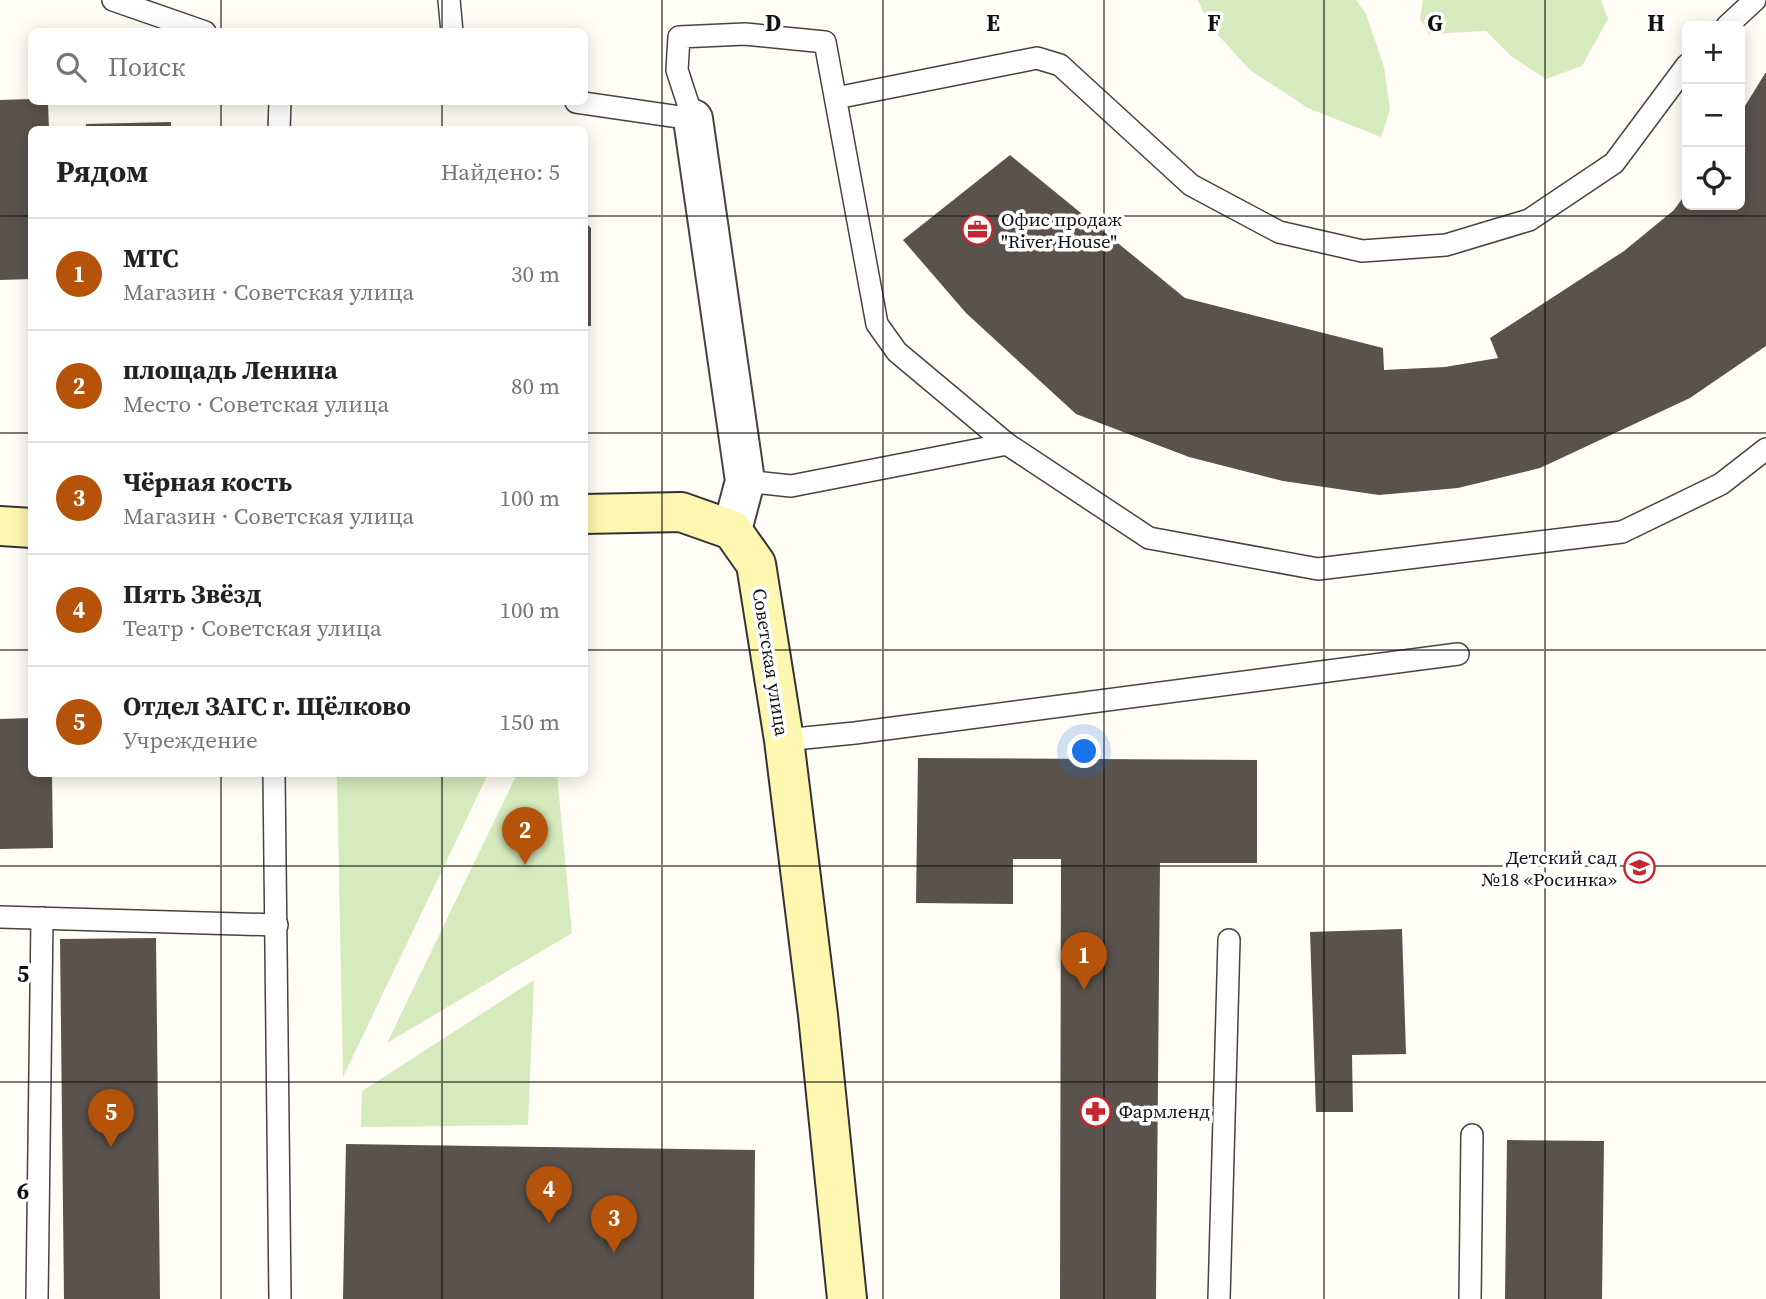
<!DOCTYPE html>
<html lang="ru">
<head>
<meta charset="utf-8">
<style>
  body { margin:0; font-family:"Source Serif 4",serif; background:#f2f2f2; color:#222 }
  .controls { position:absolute; right:21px; top:21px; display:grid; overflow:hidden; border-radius:10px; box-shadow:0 4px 18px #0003 }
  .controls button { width:63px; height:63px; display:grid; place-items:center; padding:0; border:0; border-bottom:2px solid #e0e0e0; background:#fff; color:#222; font:35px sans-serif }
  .you { position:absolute; left:1085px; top:752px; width:24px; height:24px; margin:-18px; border:5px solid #fff; border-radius:50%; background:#1a73e8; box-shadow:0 0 0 10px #1a73e833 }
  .badge { display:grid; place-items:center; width:46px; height:46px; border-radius:50%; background:#b45309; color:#fff; font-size:23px; font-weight:700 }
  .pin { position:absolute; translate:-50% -58px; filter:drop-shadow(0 2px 4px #0008) }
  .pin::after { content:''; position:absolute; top:37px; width:24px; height:21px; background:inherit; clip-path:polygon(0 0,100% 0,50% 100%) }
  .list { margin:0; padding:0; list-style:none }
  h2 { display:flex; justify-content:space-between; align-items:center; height:91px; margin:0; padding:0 28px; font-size:30px }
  h2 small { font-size:23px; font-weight:400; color:#767676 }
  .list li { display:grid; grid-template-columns:46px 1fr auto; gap:21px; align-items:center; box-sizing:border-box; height:112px; padding:0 28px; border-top:2px solid #e0e0e0 }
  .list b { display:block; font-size:26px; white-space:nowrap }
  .list p { margin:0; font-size:23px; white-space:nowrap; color:#767676 }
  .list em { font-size:23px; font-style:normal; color:#767676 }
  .icon { flex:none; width:38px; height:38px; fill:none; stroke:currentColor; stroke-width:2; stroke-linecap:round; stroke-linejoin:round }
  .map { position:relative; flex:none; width:1766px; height:1299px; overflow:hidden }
  .search { position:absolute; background:#fff; box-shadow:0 4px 18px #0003; left:28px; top:28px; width:560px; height:77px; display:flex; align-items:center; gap:18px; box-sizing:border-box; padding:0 24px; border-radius:10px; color:#767676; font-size:26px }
  .panel { position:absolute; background:#fff; box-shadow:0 4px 18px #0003; left:28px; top:126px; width:560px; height:651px; border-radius:10px }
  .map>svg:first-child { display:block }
  .green { fill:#d5ebbd }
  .building { fill:#5a524d }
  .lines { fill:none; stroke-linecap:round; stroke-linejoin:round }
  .lane-casing { stroke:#444; stroke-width:24 }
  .street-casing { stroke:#444; stroke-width:42 }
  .secondary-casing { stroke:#333; stroke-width:42 }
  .lane { stroke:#fff; stroke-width:21 }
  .street { stroke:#fff; stroke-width:38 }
  .secondary { stroke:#fff6b0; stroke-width:38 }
  .grid { fill:none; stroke:#111; stroke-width:2; stroke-opacity:0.55 }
  .labels { text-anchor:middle; stroke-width:7; stroke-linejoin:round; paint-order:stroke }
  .poi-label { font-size:19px; fill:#111; stroke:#fff; text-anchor:start }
  .street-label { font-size:19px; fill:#111; stroke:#fff }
  .grid-label { font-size:23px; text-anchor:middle; font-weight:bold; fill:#111; stroke:#fff; stroke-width:7; stroke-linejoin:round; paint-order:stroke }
</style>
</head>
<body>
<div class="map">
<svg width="1766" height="1299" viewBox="0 0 1766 1299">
  <rect width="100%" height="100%" fill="#fffdf5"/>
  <!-- green -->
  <g class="green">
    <path d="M 1198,0 L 1356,0 L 1366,14 L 1384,67 L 1390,109 L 1381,137 L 1308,108 L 1250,70 L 1209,25 Z"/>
    <path d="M 1423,0 L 1601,0 L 1608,19 L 1582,66 L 1546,79 L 1512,57 L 1486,31 L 1429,34 L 1420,19 Z"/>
    <path d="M 337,774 L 488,774 L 343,1077 Z"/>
    <path d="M 517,774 L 557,774 L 572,933 L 387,1043 Z"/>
    <path d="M 534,980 L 528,1125 L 361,1127 L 362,1091 Z"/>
  </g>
  <!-- building -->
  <g class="building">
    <path d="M 1766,72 L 1766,346 L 1690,398 L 1540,468 L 1458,488 L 1379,495 L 1283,481 L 1189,457 L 1076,414 L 966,313 L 903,240 L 1010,155 L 1185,298 L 1383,348 L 1384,370 L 1445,367 L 1498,358 L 1490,338 L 1624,251 L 1674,210 L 1687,192 L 1687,205 L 1740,205 L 1740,114 Z"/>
    <path d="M 32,99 L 32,102 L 48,102 L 49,130 L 32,130 L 32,279 L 0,280 L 0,100 Z"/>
    <path d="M 171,122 L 171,130 L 86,130 L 86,124 Z"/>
    <path d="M 584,221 L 591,228 L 591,326 L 584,326 Z"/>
    <path d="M 32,718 L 32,774 L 52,774 L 53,848 L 0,849 L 0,719 Z"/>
    <path d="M 918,758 L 1257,760 L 1257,863 L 1160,863 L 1156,1299 L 1060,1299 L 1061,859 L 1013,859 L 1013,904 L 916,903 Z"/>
    <path d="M 1402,929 L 1406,1054 L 1352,1055 L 1353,1112 L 1316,1112 L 1310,932 Z"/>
    <path d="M 156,938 L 160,1299 L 64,1299 L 60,939 Z"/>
    <path d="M 1507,1140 L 1604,1141 L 1602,1299 L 1505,1299 Z"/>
    <path d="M 346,1144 L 755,1150 L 754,1299 L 343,1299 Z"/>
  </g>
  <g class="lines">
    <defs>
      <g id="lane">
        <path d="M 113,0 L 205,32"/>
        <path d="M 449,0 L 452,32"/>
        <path d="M 1727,26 L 1755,0"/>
        <path d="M 836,98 L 1037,58 L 1060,65 L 1191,185 L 1279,232 L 1362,251 L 1446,245 L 1529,220 L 1614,163 L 1687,65"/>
        <path d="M 576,102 L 693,119 L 677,70 L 679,37 L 745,34 L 825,42 L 877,324 L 897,352 L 1007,444 L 1149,538 L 1318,569 L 1622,532 L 1721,484 L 1766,449"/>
        <path d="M 279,130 L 280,102"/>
        <path d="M 745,481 L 791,486 L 1007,444"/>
        <path d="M 784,740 L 855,733 L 1458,654"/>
        <path d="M 274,774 L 280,1299"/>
        <path d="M 0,917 L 277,925"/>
        <path d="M 37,1299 L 42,918"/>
        <path d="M 1219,1299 L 1229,940"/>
        <path d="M 1470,1299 L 1472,1135"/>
      </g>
      <path id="street" d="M 693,119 L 745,481 L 732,530"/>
      <g id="secondary">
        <path d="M 584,514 L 681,512 L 732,530 L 756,564 L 784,740 L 818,1015 L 847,1299"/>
        <path d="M 0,526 L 32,528"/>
      </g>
    </defs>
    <!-- lane casing -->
    <use href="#lane" class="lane-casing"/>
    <!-- street casing -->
    <use href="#street" class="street-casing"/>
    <!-- secondary casing -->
    <use href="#secondary" class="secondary-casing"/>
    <!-- lane -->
    <use href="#lane" class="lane"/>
    <!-- street -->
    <use href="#street" class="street"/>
    <!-- secondary -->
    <use href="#secondary" class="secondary"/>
  </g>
  <!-- grid -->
  <path class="grid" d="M 221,0 L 221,32M 442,0 L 442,32M 662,0 L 662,1299M 883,0 L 883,1299M 1104,0 L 1104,1299M 1324,0 L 1324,1299M 1545,0 L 1545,1299M 221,102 L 221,130M 442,102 L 442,130M 0,216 L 32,216M 584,216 L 1766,216M 0,433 L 32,433M 584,433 L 1766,433M 0,650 L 32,650M 584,650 L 1766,650M 221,774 L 221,1299M 442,774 L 442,1299M 0,866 L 1766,866M 0,1082 L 1766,1082"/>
  <!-- icons -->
  <defs>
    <symbol id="office-ring" viewBox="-11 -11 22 22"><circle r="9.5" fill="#fff" stroke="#c4262e" stroke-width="1.5"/><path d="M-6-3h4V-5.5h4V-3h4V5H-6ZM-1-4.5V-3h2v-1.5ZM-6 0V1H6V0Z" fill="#c4262e"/></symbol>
    <symbol id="school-ring" viewBox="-11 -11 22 22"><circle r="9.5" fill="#fff" stroke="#c4262e" stroke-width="1.5"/><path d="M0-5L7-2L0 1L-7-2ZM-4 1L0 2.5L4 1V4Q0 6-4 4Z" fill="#c4262e"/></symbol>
    <symbol id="pharmacy-ring" viewBox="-11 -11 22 22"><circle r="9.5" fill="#fff" stroke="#c4262e" stroke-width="1.5"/><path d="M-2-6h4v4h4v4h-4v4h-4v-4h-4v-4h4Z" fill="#c4262e"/></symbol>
  </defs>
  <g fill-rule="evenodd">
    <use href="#office-ring" x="960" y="212" width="35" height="35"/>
    <use href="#school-ring" x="1622" y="850" width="35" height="35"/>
    <use href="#pharmacy-ring" x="1078" y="1094" width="35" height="35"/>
  </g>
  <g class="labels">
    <!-- poi labels -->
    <g class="poi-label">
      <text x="1001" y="226">Офис продаж<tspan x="1001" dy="22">"River House"</tspan></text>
      <text x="1617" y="864" text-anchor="end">Детский сад<tspan x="1617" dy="22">№18 «Росинка»</tspan></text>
      <text x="1119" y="1118">Фармленд</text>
    </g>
    <!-- street labels -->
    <g class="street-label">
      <text transform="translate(771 662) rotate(81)" y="7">Советская улица</text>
    </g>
  </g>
  <g class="grid-label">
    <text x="773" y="31">D</text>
    <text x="993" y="31">E</text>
    <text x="1214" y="31">F</text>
    <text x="1435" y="31">G</text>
    <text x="1656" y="31">H</text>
    <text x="23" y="982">5</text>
    <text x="23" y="1199">6</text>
  </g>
</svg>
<div class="controls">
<button>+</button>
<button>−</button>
<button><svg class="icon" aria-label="locate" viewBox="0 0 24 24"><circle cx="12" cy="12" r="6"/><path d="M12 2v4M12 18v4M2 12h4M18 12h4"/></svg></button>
</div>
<div class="you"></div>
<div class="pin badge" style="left:1084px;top:990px">1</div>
<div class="pin badge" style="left:525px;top:865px">2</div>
<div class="pin badge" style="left:614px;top:1253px">3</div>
<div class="pin badge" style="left:549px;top:1224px">4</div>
<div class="pin badge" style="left:111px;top:1147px">5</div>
<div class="search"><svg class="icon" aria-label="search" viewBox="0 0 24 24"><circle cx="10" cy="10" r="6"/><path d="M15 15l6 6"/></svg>Поиск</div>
<section class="panel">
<h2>Рядом<small>Найдено: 5</small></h2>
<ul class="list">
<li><span class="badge">1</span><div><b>МТС</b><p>Магазин · Советская улица</p></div><em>30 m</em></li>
<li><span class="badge">2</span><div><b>площадь Ленина</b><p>Место · Советская улица</p></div><em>80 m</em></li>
<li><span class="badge">3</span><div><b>Чёрная кость</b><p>Магазин · Советская улица</p></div><em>100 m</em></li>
<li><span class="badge">4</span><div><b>Пять Звёзд</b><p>Театр · Советская улица</p></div><em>100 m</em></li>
<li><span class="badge">5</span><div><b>Отдел ЗАГС г. Щёлково</b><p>Учреждение</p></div><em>150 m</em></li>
</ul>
</section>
</div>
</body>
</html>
